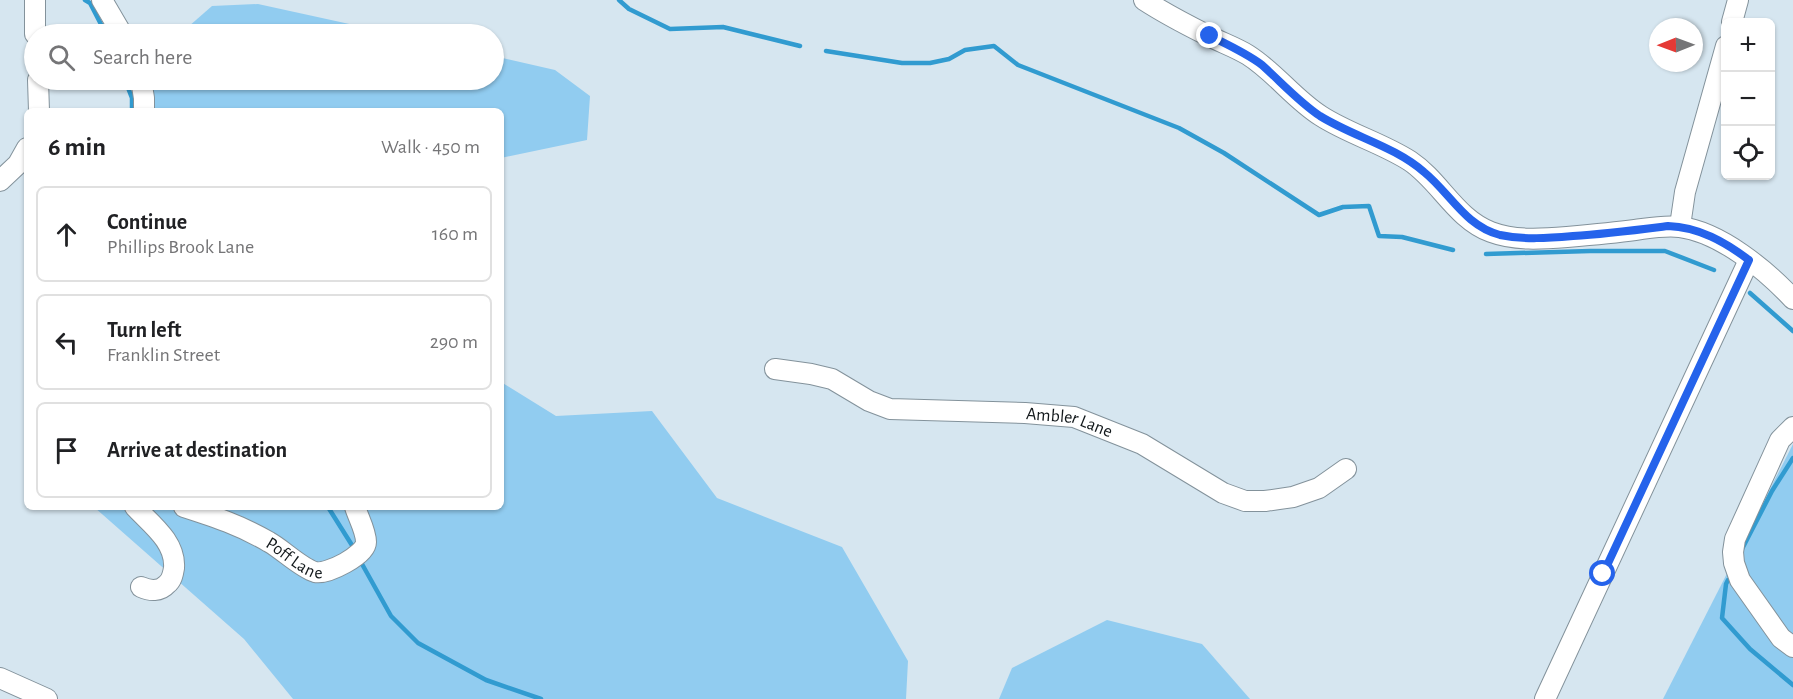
<!DOCTYPE html>
<html lang="en">
<head>
<meta charset="utf-8">
<style>
  body { margin:0; font-family:"Alegreya Sans",sans-serif; background:#f6f6f6; color:#202124 }
  .controls { position:absolute; right:18px; top:18px; display:grid; overflow:hidden; border-radius:9px; box-shadow:0 2px 4px #0004 }
  .controls button { width:54px; height:54px; display:grid; place-items:center; padding:0; border:0; border-bottom:2px solid #e0e0e0; background:#fff; color:#202124; font:30px sans-serif }
  .compass { position:absolute; left:1649px; top:18px; width:54px; height:54px; border-radius:50%; background:#fff; box-shadow:0 2px 4px #0004; rotate:269deg }
  .stop { position:absolute; width:18px; height:18px; margin:-14px; border:4px solid #2563eb; border-radius:50%; background:#fff }
  .stop.end { background:#2563eb; border-color:#fff; box-shadow:0 2px 6px #0008 }
  .list { margin:0; padding:0; list-style:none }
  h2 { display:flex; justify-content:space-between; align-items:center; height:78px; margin:0; padding:0 24px; font-size:26px }
  h2 small { font-size:20px; font-weight:400; color:#757577 }
  .list li { display:grid; grid-template-columns:39px 1fr auto; gap:18px; align-items:center; box-sizing:border-box; height:96px; margin:0 12px 12px; padding:0 12px; border:2px solid #e0e0e0; border-radius:9px }
  .list b { display:block; font-size:22px; white-space:nowrap }
  .list p { margin:0; font-size:20px; white-space:nowrap; color:#757577 }
  .list em { font-size:20px; font-style:normal; color:#757577 }
  .icon { flex:none; width:33px; height:33px; fill:none; stroke:currentColor; stroke-width:2; stroke-linecap:round; stroke-linejoin:round }
  .map { position:relative; flex:none; width:1793px; height:699px; overflow:hidden }
  .search { position:absolute; background:#fff; box-shadow:0 2px 4px #0004; left:24px; top:24px; width:480px; height:66px; display:flex; align-items:center; gap:15px; box-sizing:border-box; padding:0 21px; border-radius:33px; color:#757577; font-size:22px }
  .panel { position:absolute; background:#fff; box-shadow:0 2px 4px #0004; left:24px; top:108px; width:480px; height:402px; border-radius:9px }
  .map>svg:first-child { display:block }
  .green { fill:#91ccf0 }
  .lines { fill:none; stroke-linecap:round; stroke-linejoin:round }
  .stream { stroke:#319bd0; stroke-width:4.5 }
  .minor-casing { stroke:#83929b; stroke-width:22 }
  .minor { stroke:#fff; stroke-width:20 }
  .route { stroke:#2563eb; stroke-width:8 }
  .labels { text-anchor:middle; stroke-width:6; stroke-linejoin:round; paint-order:stroke }
  .street-label { font-size:18px; fill:#11171a; stroke:#e3f3fe }
</style>
</head>
<body>
<div class="map">
<svg width="1793" height="699" viewBox="0 0 1793 699">
  <rect width="100%" height="100%" fill="#d6e6f0"/>
  <!-- green -->
  <g class="green">
    <path d="M 258,4 L 395,34 L 180,34 L 212,6 Z"/>
    <path d="M 494,56 L 555,70 L 590,96 L 587,140 L 501,158 L 501,111 L 139,111 L 150,80 L 494,80 Z"/>
    <path d="M 501,382 L 556,416 L 652,411 L 717,498 L 842,547 L 908,661 L 906,699 L 293,699 L 244,639 L 94,507 L 501,507 Z"/>
    <path d="M 1793,444 L 1793,699 L 1663,699 Z"/>
    <path d="M 1107,620 L 1202,644 L 1250,699 L 999,699 L 1012,668 Z"/>
  </g>
  <g class="lines">
    <!-- stream -->
    <g class="stream">
      <path d="M 85,0 L 90,3 L 106,34"/>
      <path d="M 619,0 L 629,9 L 670,29 L 723,27 L 800,46"/>
      <path d="M 826,51 L 902,63 L 930,63 L 949,59 L 965,50 L 994,46 L 1018,65 L 1179,128 L 1224,153 L 1319,215 L 1343,207 L 1369,206 L 1379,236 L 1402,237 L 1453,250"/>
      <path d="M 125,80 L 132,98 L 132,111"/>
      <path d="M 1486,254 L 1590,251 L 1665,251 L 1714,270"/>
      <path d="M 1750,293 L 1793,331"/>
      <path d="M 328,507 L 355,550"/>
      <path d="M 1741,551 L 1772,491 L 1793,458"/>
      <path d="M 362,564 L 391,616 L 418,643 L 486,680 L 541,699"/>
      <path d="M 1728,580 L 1726,584 L 1722,618 L 1750,649 L 1793,685"/>
    </g>
    <defs>
      <g id="minor">
        <path d="M 35,0 L 35,34"/>
        <path d="M 102,0 L 122,34"/>
        <path d="M 1144,0 C 1164,13 1185,24 1207,35 C 1220,42 1235,47 1248,55 C 1275,72 1294,99 1321,116 C 1349,134 1382,143 1410,161 C 1440,181 1456,219 1491,232 C 1515,241 1542,239 1567,237 C 1590,235 1613,233 1635,230 C 1650,228 1665,225 1680,227 C 1720,232 1766,270 1793,299"/>
        <path d="M 1732,22 L 1738,0"/>
        <path d="M 38,80 L 39,111"/>
        <path d="M 141,80 L 144,98 L 144,111"/>
        <path d="M 0,181 L 18,164 L 27,148"/>
        <path d="M 1680,226 L 1685,192 L 1726,46"/>
        <path id="s1" d="M 775,369 L 811,374 L 832,379 L 869,401 L 890,409 L 1025,413 L 1074,417 L 1142,444 L 1223,493 L 1245,501 L 1265,501 L 1293,497 L 1319,488 L 1346,469"/>
        <path d="M 1793,427 L 1780,440 L 1735,539 L 1733,552 L 1734,563 L 1740,580 L 1781,638 L 1793,647"/>
        <path d="M 135,507 C 151,524 176,542 174,568 C 173,574 172,580 167,584 C 160,592 150,591 141,587"/>
        <path id="s2" d="M 184,507 C 215,517 240,525 269,542 C 282,549 301,568 315,572 C 327,575 366,555 366,542 C 366,531 358,517 355,507"/>
        <path d="M 0,678 L 47,699"/>
        <path d="M 1545,699 L 1749,260"/>
      </g>
    </defs>
    <!-- minor casing -->
    <use href="#minor" class="minor-casing"/>
    <!-- minor -->
    <use href="#minor" class="minor"/>
  </g>
  <g class="lines">
    <!-- route -->
    <path class="route" d="M 1210,36 C 1228,45 1246,53 1262,65 C 1281,82 1299,102 1320,116 C 1354,137 1394,146 1424,172 C 1450,193 1465,226 1500,235 C 1524,240 1549,238 1573,236 C 1605,234 1636,230 1668,226 C 1699,227 1725,242 1749,260 L 1603,574"/>
  </g>
  <g class="labels">
    <!-- street labels -->
    <g class="street-label">
      <text dy="6" stroke="none"><textPath href="#s1" startOffset="304">Ambler Lane</textPath></text>
      <text dy="6" stroke="none"><textPath href="#s2" startOffset="123">Poff Lane</textPath></text>
    </g>
  </g>
</svg>
<div class="controls">
<button>+</button>
<button>−</button>
<button><svg class="icon" aria-label="locate" viewBox="0 0 24 24"><circle cx="12" cy="12" r="6"/><path d="M12 2v4M12 18v4M2 12h4M18 12h4"/></svg></button>
</div>
<svg class="compass" viewBox="-18 -18 36 36"><path d="M0-13l5 13h-10z" fill="#e53935"/><path d="M0 13l5-13h-10z" fill="#757577"/></svg>
<div class="stop" style="left:1603px;top:574px"></div>
<div class="stop end" style="left:1210px;top:36px"></div>
<div class="search"><svg class="icon" aria-label="search" viewBox="0 0 24 24"><circle cx="10" cy="10" r="6"/><path d="M15 15l6 6"/></svg>Search here</div>
<section class="panel">
<h2>6 min<small>Walk · 450 m</small></h2>
<ul class="list">
<li><svg class="icon" aria-label="ahead" viewBox="0 0 24 24"><path d="M12 20V5M6 11l6-6 6 6"/></svg><div><b>Continue</b><p>Phillips Brook Lane</p></div><em>160 m</em></li>
<li><svg class="icon" aria-label="left" viewBox="0 0 24 24"><path d="M17 20v-9H6M10 6l-5 5 5 5"/></svg><div><b>Turn left</b><p>Franklin Street</p></div><em>290 m</em></li>
<li><svg class="icon" aria-label="arrive" viewBox="0 0 24 24"><path d="M6 21V4h12l-3 4 3 4H6"/></svg><div><b>Arrive at destination</b></div></li>
</ul>
</section>
</div>
</body>
</html>
